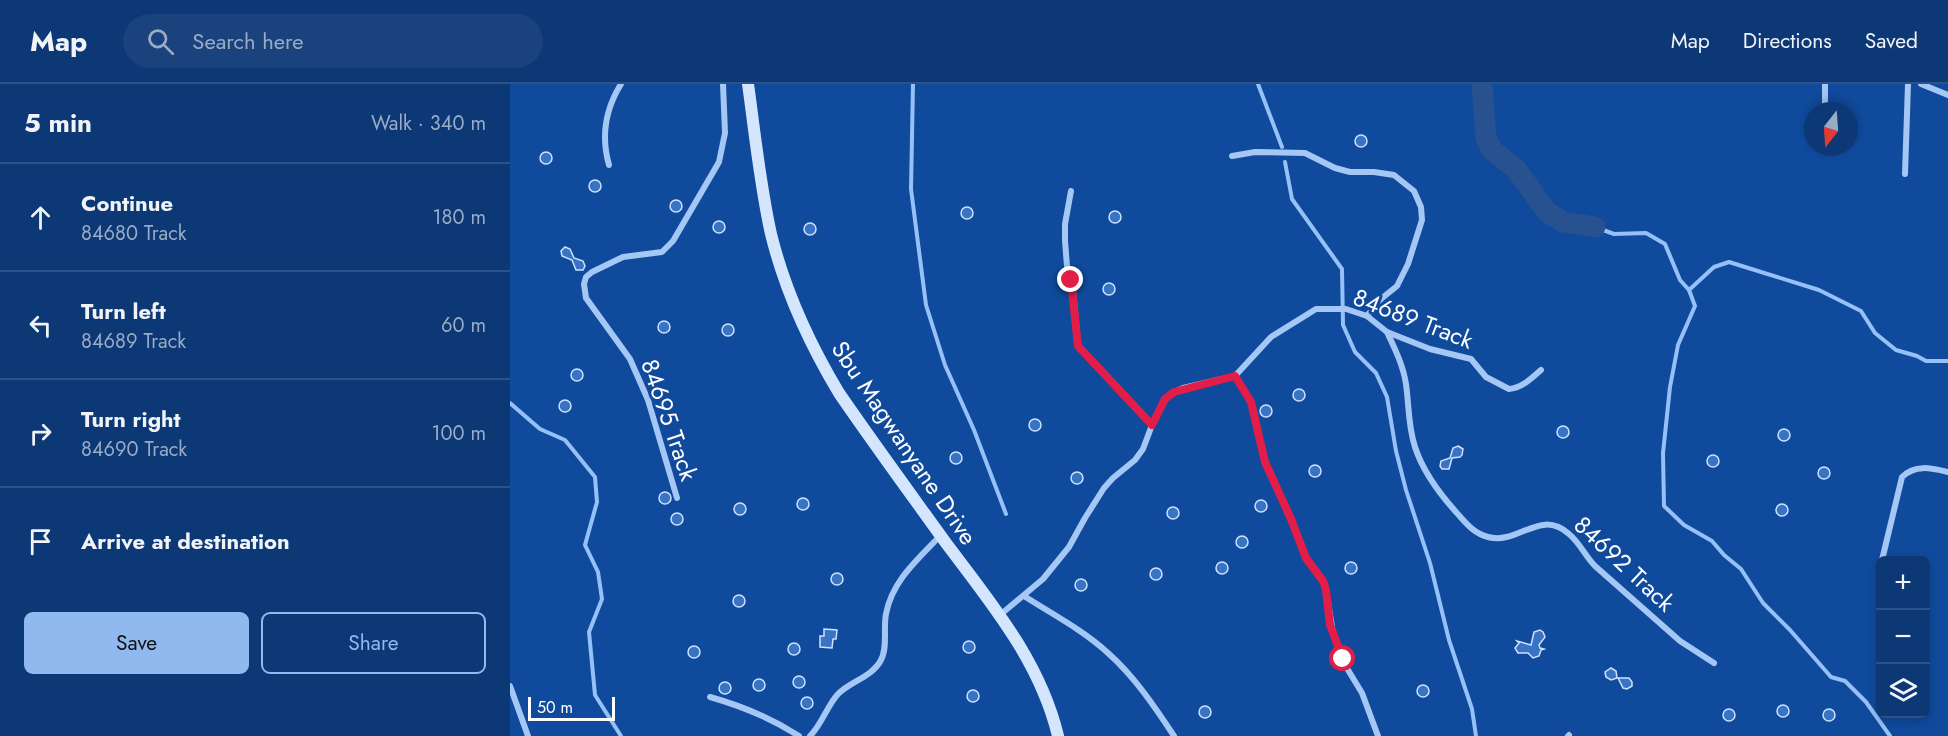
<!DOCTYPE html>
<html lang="en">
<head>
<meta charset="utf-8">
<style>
  body { margin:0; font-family:Jost,sans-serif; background:#1a437d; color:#f1f3f6 }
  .controls { position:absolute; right:18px; bottom:18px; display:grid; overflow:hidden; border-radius:9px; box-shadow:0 3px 9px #0003 }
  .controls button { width:54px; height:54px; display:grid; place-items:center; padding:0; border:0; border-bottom:2px solid #2c5287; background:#0c3875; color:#f1f3f6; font:30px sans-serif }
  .compass { position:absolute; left:1294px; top:18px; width:54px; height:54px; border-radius:50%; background:#0c3875; box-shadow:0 3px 9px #0003; rotate:197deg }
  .scale { position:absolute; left:18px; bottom:15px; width:87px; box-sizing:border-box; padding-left:6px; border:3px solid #fff; border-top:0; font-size:16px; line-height:21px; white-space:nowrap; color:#fff; -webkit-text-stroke:4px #104a9c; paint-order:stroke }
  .stop { position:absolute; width:18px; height:18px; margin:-14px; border:4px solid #e11d48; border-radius:50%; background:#fff }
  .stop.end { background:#e11d48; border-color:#fff; box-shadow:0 2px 6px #0008 }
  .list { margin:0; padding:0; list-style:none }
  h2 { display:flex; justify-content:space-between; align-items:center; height:78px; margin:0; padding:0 24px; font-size:26px }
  h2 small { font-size:20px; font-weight:400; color:#9aacc5 }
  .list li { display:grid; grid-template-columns:39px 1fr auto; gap:18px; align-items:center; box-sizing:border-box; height:108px; padding:0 24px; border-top:2px solid #2c5287 }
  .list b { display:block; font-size:22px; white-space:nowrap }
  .list p { margin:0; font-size:20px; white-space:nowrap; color:#9aacc5 }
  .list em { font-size:20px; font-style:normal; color:#9aacc5 }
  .actions { display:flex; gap:12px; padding:18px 24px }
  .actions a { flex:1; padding:14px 0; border:2px solid #90b9f0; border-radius:9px; text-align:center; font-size:21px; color:#90b9f0 }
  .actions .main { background:#90b9f0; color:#111 }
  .icon { flex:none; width:33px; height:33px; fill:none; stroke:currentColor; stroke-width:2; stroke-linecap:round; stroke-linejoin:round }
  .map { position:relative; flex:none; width:1438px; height:652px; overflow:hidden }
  header { display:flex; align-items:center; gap:36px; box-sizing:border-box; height:84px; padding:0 30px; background:#0c3875; border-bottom:2px solid #2c5287 }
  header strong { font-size:28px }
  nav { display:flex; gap:33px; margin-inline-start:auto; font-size:21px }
  .search { width:420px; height:54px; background:#1a437d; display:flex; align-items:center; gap:15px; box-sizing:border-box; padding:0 21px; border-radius:33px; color:#9aacc5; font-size:22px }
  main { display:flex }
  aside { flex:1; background:#0c3875 }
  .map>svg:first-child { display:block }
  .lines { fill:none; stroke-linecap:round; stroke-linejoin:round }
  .stream { stroke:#96c1f8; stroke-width:4 }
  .river { stroke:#27528f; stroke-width:21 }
  .building { fill:#3973c3; stroke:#cde2fe; stroke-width:1.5 }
  .street { stroke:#a4c7f5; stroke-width:6 }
  .secondary { stroke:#d4e5fe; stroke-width:12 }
  .route { stroke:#e11d48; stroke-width:8 }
  .labels { text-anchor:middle; stroke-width:6; stroke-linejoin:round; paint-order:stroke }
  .street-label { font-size:24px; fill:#fff; stroke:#104a9c }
</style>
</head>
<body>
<header>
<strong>Map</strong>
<div class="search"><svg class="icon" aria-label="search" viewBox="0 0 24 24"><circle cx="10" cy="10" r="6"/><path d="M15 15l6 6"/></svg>Search here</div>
<nav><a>Map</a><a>Directions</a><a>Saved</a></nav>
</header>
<main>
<aside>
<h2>5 min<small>Walk · 340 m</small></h2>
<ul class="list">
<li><svg class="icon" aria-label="ahead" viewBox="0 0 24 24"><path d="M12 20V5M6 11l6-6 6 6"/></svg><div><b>Continue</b><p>84680 Track</p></div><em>180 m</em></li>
<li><svg class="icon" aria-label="left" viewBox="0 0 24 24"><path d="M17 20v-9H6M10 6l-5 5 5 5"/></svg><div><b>Turn left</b><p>84689 Track</p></div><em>60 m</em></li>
<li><svg class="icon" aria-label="right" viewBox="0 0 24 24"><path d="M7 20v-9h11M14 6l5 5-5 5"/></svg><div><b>Turn right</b><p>84690 Track</p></div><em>100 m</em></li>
<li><svg class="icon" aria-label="arrive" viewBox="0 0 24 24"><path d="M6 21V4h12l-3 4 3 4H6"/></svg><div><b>Arrive at destination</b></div></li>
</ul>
<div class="actions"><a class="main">Save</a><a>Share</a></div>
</aside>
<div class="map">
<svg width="1438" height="652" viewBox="0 0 1438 652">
  <rect width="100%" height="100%" fill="#104a9c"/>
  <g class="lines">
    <!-- stream -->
    <g class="stream">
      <path d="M 403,0 L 401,105 L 416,221 L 435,281 L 464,346 L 496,430"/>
      <path d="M 748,0 L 772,63"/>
      <path d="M 775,78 L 782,115 L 832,185 L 833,241 L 845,268 L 866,289 L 877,313 L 886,367 L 896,406 L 920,479 L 939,556 L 962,625 L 966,652"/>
      <path d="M 1085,143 L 1104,150 L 1136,149 L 1155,160 L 1170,196 L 1179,206 L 1185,222 L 1168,261 L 1160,303 L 1153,369 L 1154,422 L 1174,441 L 1202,457 L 1214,471 L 1231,485 L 1253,519 L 1280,546 L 1321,593 L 1335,597 L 1356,618 L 1380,652"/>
      <path d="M 1179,206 L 1204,183 L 1219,178 L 1309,206 L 1351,227 L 1365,249 L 1386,266 L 1407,272 L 1416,277 L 1438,277"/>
      <path d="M 0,319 L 30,345 L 55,356 L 85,393 L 87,418 L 75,461 L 88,488 L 92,515 L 79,548 L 85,611 L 111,652"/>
    </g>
    <!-- river -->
    <path class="river" d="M 972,0 L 976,54 L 982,66 L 1006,85 L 1037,128 L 1053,138 L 1085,143"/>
  </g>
  <!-- building -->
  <g class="building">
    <circle cx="851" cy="57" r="6"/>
    <circle cx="36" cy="74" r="6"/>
    <circle cx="85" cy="102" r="6"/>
    <circle cx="166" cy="122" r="6"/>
    <circle cx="457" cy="129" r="6"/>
    <circle cx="605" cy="133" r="6"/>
    <circle cx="209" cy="143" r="6"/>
    <circle cx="300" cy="145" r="6"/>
    <path d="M 55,163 L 60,165 L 64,174 L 73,177 L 75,182 L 73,186 L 66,186 L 62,176 L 52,172 L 51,167 Z"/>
    <circle cx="599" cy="205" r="6"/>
    <circle cx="154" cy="243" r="6"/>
    <circle cx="218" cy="246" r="6"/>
    <circle cx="67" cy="291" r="6"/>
    <circle cx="789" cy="311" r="6"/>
    <circle cx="55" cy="322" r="6"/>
    <circle cx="756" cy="327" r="6"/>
    <circle cx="525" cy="341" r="6"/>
    <circle cx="1053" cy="348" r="6"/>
    <circle cx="1274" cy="351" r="6"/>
    <path d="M 948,362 L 953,365 L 952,371 L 950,373 L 942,374 L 939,385 L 932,385 L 930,382 L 931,377 L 940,374 L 943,364 Z"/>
    <circle cx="446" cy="374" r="6"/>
    <circle cx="1203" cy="377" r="6"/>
    <circle cx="805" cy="387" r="6"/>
    <circle cx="1314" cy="389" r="6"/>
    <circle cx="567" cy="394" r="6"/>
    <circle cx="155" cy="414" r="6"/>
    <circle cx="293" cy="420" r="6"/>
    <circle cx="751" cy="422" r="6"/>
    <circle cx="230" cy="425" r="6"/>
    <circle cx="1272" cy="426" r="6"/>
    <circle cx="663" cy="429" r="6"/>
    <circle cx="167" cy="435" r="6"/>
    <circle cx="732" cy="458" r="6"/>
    <circle cx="712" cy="484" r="6"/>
    <circle cx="841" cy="484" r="6"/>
    <circle cx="646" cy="490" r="6"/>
    <circle cx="327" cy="495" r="6"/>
    <circle cx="571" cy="501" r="6"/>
    <circle cx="229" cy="517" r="6"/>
    <path d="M 314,545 L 327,546 L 326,555 L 323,555 L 322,564 L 310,563 L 310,552 L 314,552 Z"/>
    <path d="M 1030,546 L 1033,548 L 1035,553 L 1029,561 L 1030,564 L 1034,565 L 1031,566 L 1029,572 L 1023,574 L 1018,569 L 1008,569 L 1005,564 L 1009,559 L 1007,557 L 1021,561 L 1024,548 Z"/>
    <circle cx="459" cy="563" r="6"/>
    <circle cx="284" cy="565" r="6"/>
    <circle cx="184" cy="568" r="6"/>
    <path d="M 1101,584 L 1106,587 L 1107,594 L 1101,596 L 1096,593 L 1095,588 Z"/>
    <circle cx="289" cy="598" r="6"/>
    <path d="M 1108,594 L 1119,594 L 1122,598 L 1122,602 L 1117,605 L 1113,604 Z"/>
    <circle cx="249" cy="601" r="6"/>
    <circle cx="215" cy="604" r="6"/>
    <circle cx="913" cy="607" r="6"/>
    <circle cx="463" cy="612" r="6"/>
    <circle cx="297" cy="619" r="6"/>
    <circle cx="1273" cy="627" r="6"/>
    <circle cx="695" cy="628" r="6"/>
    <circle cx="1219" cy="631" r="6"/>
    <circle cx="1319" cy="631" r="6"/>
  </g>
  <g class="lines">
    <!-- street -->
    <g class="street">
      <path d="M 1411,0 L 1438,11"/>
      <path d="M 1315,27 L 1315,0"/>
      <path d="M 1312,65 L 1312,63"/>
      <path d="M 722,72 L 745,68 L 795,69 L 825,84 L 840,88 L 864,88 L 884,91 L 904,107 L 911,123 L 912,136 L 898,180 L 887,202 L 871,215 L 857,232"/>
      <path d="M 99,81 C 91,53 95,26 111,0"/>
      <path d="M 1395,90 L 1398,0"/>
      <path d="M 561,107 L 555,140 L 555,157 L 557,182 L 563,205 L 568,262 L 642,341"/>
      <path d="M 877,248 C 885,265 893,281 896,300 C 899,321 898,342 905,363 C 913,388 929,409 946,428 C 956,439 963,449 978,453 C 1009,461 1030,424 1059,450 C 1070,459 1075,472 1085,482 L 1170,557 L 1204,579"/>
      <path d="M 725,292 L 741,317 L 755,378 L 781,435 L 796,474 L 813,497 L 816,506 L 823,549 L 835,581 L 852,609 L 868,652"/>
      <path d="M 167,414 L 138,316 L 120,275 L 76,214 L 74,200 L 76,193 L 82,188 L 113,173 L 152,168 L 163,157 L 209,78 L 215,49 L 213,0"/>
      <path d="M 1372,476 L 1392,393 C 1405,380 1421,384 1438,388"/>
      <path d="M 1370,487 L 1370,499"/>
      <path d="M 514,512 C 542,530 573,546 598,569 C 624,592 645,623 664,652"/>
      <path d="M 490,531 L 533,495 L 559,463 L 575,434 L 594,404 L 603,394 L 625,376 L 633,365 L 642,341 L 655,315 L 664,308 L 673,304 L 725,292 L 761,253 L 806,225 L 836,225 L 857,232 L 877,248 L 920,265 L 961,275 L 976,293 L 999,305 C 1012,304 1022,294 1031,286"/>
      <path d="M 0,602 L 18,652"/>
      <path d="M 200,613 C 232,622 261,634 289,652"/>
      <path d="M 300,652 C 312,640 317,622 328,610 C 341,597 362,593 371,576 C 378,563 373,544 376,530 C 382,497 408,475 430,452"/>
      <path d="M 1058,652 L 1059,651"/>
    </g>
    <!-- secondary -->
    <path class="secondary" d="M 238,0 C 245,50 250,101 261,150 C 275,207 299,259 329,309 C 364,360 400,409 436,459 C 481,519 530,577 548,652"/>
  </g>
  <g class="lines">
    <!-- route -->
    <path class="route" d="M 561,196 L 568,262 L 642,341 L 655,315 L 664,308 L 725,292 L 741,318 L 755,378 L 781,435 L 796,474 L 813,497 L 816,506 L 820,541 L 833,575"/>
  </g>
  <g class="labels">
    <!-- street labels -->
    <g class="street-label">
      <text transform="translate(903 235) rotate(21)" y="8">84689 Track</text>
      <text transform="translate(159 336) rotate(71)" y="8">84695 Track</text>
      <text transform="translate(394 359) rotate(56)" y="8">Sbu Magwanyane Drive</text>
      <text transform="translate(1114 480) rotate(43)" y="8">84692 Track</text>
    </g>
  </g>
</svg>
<div class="controls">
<button>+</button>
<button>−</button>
<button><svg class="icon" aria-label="layers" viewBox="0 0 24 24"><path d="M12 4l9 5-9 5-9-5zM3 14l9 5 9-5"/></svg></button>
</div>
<svg class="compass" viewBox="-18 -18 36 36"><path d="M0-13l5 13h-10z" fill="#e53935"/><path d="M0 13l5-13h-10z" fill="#9aacc5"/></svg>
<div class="scale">50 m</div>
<div class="stop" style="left:833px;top:575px"></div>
<div class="stop end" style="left:561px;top:196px"></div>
</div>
</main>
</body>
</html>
